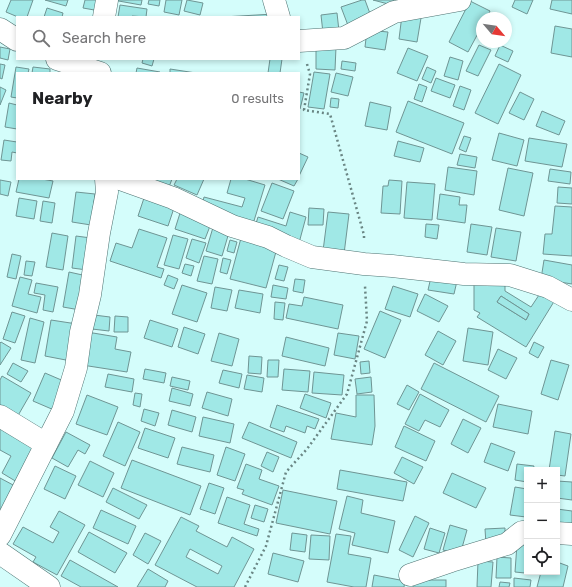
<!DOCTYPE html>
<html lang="en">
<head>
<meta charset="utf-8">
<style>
  body { margin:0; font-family:Rubik,sans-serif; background:#f6f6f6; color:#202124 }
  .controls { position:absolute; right:12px; bottom:12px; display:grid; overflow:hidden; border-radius:0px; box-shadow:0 2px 6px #0003 }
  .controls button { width:36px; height:36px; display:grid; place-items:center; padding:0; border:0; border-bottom:1px solid #e0e0e0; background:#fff; color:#202124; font:20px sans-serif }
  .compass { position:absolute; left:476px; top:12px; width:36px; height:36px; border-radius:50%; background:#fff; box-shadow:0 2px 6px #0003; rotate:119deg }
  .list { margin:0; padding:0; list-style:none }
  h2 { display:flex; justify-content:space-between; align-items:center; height:52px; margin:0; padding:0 16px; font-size:17px }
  h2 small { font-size:13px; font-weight:400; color:#757577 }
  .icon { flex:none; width:22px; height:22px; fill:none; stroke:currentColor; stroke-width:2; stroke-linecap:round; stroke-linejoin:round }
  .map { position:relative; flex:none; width:572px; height:587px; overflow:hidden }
  .search { position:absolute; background:#fff; box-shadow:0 2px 6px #0003; left:16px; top:16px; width:284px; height:44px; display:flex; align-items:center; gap:10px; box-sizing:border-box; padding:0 14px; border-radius:0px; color:#757577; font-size:15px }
  .panel { position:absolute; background:#fff; box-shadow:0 2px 6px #0003; left:16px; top:72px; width:284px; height:108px; border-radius:0px }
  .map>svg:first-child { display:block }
  .building { fill:#a0e8e6; stroke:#6f9594; fill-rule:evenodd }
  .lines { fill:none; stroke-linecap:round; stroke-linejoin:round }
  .street-casing { stroke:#4e7372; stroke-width:23 }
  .path { stroke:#6a8684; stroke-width:2.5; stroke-dasharray:2 3; stroke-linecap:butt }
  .street { stroke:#fff; stroke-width:22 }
</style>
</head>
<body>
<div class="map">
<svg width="572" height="587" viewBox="0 0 572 587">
  <rect width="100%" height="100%" fill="#d4fdfb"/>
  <!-- building -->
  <g class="building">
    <path d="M 11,0 L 33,0 L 27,17 L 18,17 L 6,12 Z"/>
    <path d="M 45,0 L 68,0 L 66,6 Z"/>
    <path d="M 85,0 L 102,0 L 100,11 L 83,8 Z"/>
    <path d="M 113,0 L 142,0 L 141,5 Z"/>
    <path d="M 149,0 L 160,0 L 159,6 L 148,4 Z"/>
    <path d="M 166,0 L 182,0 L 179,15 L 164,12 Z"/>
    <path d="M 187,0 L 203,3 L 200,15 L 184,11 Z"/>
    <path d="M 362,0 L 365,0 L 372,19 L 349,28 L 341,7 Z"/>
    <path d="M 373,0 L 394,0 L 392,5 Z"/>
    <path d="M 515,0 L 533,0 L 527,14 L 512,7 Z"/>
    <path d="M 552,0 L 572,0 L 572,14 L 550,9 Z"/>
    <path d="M 470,1 L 490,11 L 487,18 L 482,18 L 482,26 L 468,52 L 449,42 Z"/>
    <path d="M 120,5 L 147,9 L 146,17 L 132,16 L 132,17 L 118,17 Z"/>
    <path d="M 47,8 L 63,13 L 62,17 L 44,17 Z"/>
    <path d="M 337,13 L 339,31 L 323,33 L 321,15 Z"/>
    <path d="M 274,14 L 274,17 L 223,17 Z"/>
    <path d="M 402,15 L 421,18 L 417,42 L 399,39 Z"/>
    <path d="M 555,26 L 572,29 L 572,57 L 551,53 Z"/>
    <path d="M 367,30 L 388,32 L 385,50 L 365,47 Z"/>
    <path d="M 479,45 L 491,50 L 478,76 L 466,71 Z"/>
    <path d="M 500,45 L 513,51 L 508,62 L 495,56 Z"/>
    <path d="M 0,47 L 10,49 L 8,60 L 0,58 Z"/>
    <path d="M 316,47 L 336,47 L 335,70 L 316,69 Z"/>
    <path d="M 408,48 L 428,56 L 417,81 L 397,73 Z"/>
    <path d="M 450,57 L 463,61 L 458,80 L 444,76 Z"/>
    <path d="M 143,59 L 154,59 L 152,66 L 142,63 Z"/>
    <path d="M 270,59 L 282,59 L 280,73 L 268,73 Z"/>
    <path d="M 342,61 L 356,63 L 355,71 L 341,69 Z"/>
    <path d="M 0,64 L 5,65 L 2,79 L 0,78 Z"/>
    <path d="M 499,64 L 521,75 L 498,124 L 475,113 Z"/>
    <path d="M 16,67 L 29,69 L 28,73 L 17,73 L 17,98 L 11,97 Z"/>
    <path d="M 33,67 L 50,69 L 50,73 L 32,73 Z"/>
    <path d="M 427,67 L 436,71 L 431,83 L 422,79 Z"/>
    <path d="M 137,68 L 160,72 L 160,73 L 136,73 Z"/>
    <path d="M 170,69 L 196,73 L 170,73 Z"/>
    <path d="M 314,72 L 330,74 L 324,109 L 308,107 Z"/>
    <path d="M 336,73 L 353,77 L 348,96 L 331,92 Z"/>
    <path d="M 436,78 L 455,85 L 450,98 L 431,91 Z"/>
    <path d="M 419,84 L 427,87 L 422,102 L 414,99 Z"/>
    <path d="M 460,86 L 471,90 L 464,110 L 453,106 Z"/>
    <path d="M 0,87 L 6,90 L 0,105 Z"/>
    <path d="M 299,92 L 304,93 L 300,109 L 299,108 Z"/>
    <path d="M 520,92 L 534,99 L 524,120 L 509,113 Z"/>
    <path d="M 331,98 L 339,99 L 338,108 L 330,107 Z"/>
    <path d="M 408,101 L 464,123 L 452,154 L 396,132 Z"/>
    <path d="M 370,102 L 391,107 L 387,130 L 365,126 Z"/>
    <path d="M 9,103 L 17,105 L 17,129 L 5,127 Z"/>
    <path d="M 542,111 L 565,121 L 559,135 L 536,126 Z"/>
    <path d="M 499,133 L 524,140 L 517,166 L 492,160 Z"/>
    <path d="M 464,136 L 471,138 L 466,152 L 459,149 Z"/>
    <path d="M 529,138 L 567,144 L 562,167 L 525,161 Z"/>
    <path d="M 4,140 L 17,142 L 17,153 L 12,152 L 11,161 L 1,160 Z"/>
    <path d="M 398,141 L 424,148 L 420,162 L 394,156 Z"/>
    <path d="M 299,153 L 308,157 L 299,176 Z"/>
    <path d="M 460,154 L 477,157 L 475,168 L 457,165 Z"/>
    <path d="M 448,167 L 477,171 L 474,195 L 445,190 Z"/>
    <path d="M 508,168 L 533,173 L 524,216 L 499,210 Z"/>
    <path d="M 550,169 L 571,172 L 570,184 L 548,181 Z"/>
    <path d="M 19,179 L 42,179 L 53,181 L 49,198 L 16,192 Z"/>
    <path d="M 150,179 L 172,179 L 169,187 Z"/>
    <path d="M 177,179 L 204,179 L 197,195 L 174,185 Z"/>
    <path d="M 231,179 L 245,179 L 265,185 L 253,224 L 201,209 L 204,197 L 242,207 L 245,198 L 227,193 Z"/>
    <path d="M 278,179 L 298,179 L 294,186 Z"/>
    <path d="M 0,180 L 11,182 L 8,196 L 0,194 Z"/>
    <path d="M 389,180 L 402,181 L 400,214 L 381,213 L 383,186 L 388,186 Z"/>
    <path d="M 407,182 L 435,184 L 432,220 L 404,218 Z"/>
    <path d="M 272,183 L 294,191 L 283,219 L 261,211 Z"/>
    <path d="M 558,187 L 572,188 L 572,204 L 557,203 Z"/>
    <path d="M 76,192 L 95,194 L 91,225 L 72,222 Z"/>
    <path d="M 440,194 L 460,197 L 459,205 L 467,205 L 465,223 L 437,219 Z"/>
    <path d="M 19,198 L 37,201 L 34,219 L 16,216 Z"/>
    <path d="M 144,198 L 174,208 L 168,226 L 138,216 Z"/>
    <path d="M 43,201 L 55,203 L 52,223 L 40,221 Z"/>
    <path d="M 555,206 L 572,207 L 572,256 L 543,254 L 545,234 L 552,234 Z"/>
    <path d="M 309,208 L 324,209 L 323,225 L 308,225 Z"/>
    <path d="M 181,210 L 212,221 L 205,239 L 175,229 Z"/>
    <path d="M 290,212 L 306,217 L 299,243 L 254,230 L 258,217 L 286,226 Z"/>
    <path d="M 328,212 L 349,214 L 344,254 L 323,251 Z"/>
    <path d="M 214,224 L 230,229 L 222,256 L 206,251 Z"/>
    <path d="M 426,224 L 439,225 L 437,239 L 425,237 Z"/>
    <path d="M 471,224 L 492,227 L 487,255 L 467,252 Z"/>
    <path d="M 496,228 L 521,232 L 516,261 L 491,257 Z"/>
    <path d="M 139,229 L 167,238 L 157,267 L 164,269 L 161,278 L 110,261 L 116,243 L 132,248 Z"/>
    <path d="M 52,233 L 68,236 L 63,270 L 46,267 Z"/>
    <path d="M 173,235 L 188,239 L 179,269 L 164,265 Z"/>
    <path d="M 76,236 L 91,238 L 87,270 L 72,268 Z"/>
    <path d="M 241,238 L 277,248 L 266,288 L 230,279 Z"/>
    <path d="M 192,239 L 206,243 L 199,263 L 186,258 Z"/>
    <path d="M 230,240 L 237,242 L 234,253 L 227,251 Z"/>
    <path d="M 12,254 L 21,256 L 16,279 L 7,277 Z"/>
    <path d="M 204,256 L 218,259 L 212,284 L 197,281 Z"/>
    <path d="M 223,258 L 231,260 L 227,274 L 220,272 Z"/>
    <path d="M 544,260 L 572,265 L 572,284 L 541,279 Z"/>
    <path d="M 26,261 L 35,262 L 32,276 L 24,275 Z"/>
    <path d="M 185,264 L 194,266 L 191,276 L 182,273 Z"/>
    <path d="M 279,265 L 288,267 L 284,281 L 275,279 Z"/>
    <path d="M 69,272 L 87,276 L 80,310 L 63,307 Z"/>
    <path d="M 168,275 L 178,279 L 174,289 L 164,285 Z"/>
    <path d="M 20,277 L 32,280 L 28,294 L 41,297 L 37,313 L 12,306 Z"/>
    <path d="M 431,277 L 457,281 L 454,294 L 428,290 Z"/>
    <path d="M 295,279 L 305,280 L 303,293 L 293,291 Z"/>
    <path d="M 474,281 L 505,281 L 505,291 L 531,307 L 541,292 L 555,300 L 526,347 L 477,317 L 480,313 L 474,310 ZM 501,296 L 529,314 L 526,320 L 497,302 Z"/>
    <path d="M 36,283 L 58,287 L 53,312 L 43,310 L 45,295 L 34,293 Z"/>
    <path d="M 182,285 L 207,293 L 197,322 L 172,314 Z"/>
    <path d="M 273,285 L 288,288 L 286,299 L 271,297 Z"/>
    <path d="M 393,286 L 418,294 L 410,317 L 385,309 Z"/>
    <path d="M 215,287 L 232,290 L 227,311 L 211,308 Z"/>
    <path d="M 239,290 L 263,294 L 260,313 L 235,308 Z"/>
    <path d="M 425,294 L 448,306 L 439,322 L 417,311 Z"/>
    <path d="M 501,296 L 529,314 L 526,320 L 497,302 Z"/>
    <path d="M 304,297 L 343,305 L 338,329 L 286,318 L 289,304 L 302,306 Z"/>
    <path d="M 275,302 L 285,303 L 283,320 L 274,319 Z"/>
    <path d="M 380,311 L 401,320 L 385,358 L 364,349 Z"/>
    <path d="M 12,312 L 25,316 L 15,343 L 3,339 Z"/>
    <path d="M 94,315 L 110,317 L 109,331 L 92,329 Z"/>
    <path d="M 115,316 L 128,317 L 128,332 L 114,332 Z"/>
    <path d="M 30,318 L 44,322 L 35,363 L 21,360 Z"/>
    <path d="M 51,320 L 77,324 L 71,361 L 45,356 Z"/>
    <path d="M 150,320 L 178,329 L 172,347 L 144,338 Z"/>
    <path d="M 184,327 L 205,334 L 198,354 L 178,347 Z"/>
    <path d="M 468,328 L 493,332 L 488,365 L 463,361 Z"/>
    <path d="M 438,331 L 456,341 L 443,365 L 425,355 Z"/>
    <path d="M 87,332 L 117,337 L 115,349 L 131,352 L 127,372 L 82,365 Z"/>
    <path d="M 219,333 L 239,339 L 232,366 L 211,361 Z"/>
    <path d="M 338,333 L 359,336 L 355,359 L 334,355 Z"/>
    <path d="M 286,337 L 329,348 L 325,366 L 282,356 Z"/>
    <path d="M 1,342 L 11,348 L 0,365 L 0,343 Z"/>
    <path d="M 534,342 L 544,347 L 538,358 L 529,353 Z"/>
    <path d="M 498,349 L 517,358 L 506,379 L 488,370 Z"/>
    <path d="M 249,356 L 262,357 L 261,374 L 248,373 Z"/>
    <path d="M 268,360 L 279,360 L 278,377 L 267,377 Z"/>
    <path d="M 551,360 L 569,365 L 558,400 L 541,394 Z"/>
    <path d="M 369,361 L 370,373 L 361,374 L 360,362 Z"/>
    <path d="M 13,363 L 28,371 L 21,382 L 7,374 Z"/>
    <path d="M 434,363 L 499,396 L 486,422 L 421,389 Z"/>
    <path d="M 145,369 L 166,373 L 164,383 L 143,379 Z"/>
    <path d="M 284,369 L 310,371 L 308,392 L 282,390 Z"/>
    <path d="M 223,370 L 242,374 L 239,388 L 219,383 Z"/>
    <path d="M 314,372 L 344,375 L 342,395 L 312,393 Z"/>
    <path d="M 45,373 L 66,382 L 54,410 L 33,401 Z"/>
    <path d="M 108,374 L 134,379 L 132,392 L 105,387 Z"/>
    <path d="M 247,375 L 264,378 L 262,392 L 244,389 Z"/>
    <path d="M 2,376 L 31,393 L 16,419 L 0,409 L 0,380 Z"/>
    <path d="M 172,377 L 190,381 L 188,390 L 170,386 Z"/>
    <path d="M 371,377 L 372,392 L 357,394 L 355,379 Z"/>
    <path d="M 407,385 L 419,392 L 409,410 L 397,404 Z"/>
    <path d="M 172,388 L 193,394 L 190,406 L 169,401 Z"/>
    <path d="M 207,392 L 232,399 L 228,416 L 202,408 Z"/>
    <path d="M 135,393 L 142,394 L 140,407 L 133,405 Z"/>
    <path d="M 305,394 L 331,403 L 326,418 L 300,408 Z"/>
    <path d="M 420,394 L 449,410 L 440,427 L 425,420 L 419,431 L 405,424 Z"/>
    <path d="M 87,395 L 118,407 L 107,435 L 76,424 Z"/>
    <path d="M 356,395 L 374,395 L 375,426 L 372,445 L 331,439 L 336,413 L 356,417 Z"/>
    <path d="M 498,404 L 532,411 L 528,434 L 493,427 Z"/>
    <path d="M 277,405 L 319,419 L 315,429 L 307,426 L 305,433 L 286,426 L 284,432 L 270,427 Z"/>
    <path d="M 144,409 L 159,413 L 155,426 L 141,421 Z"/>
    <path d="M 172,410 L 196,417 L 192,432 L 168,425 Z"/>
    <path d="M 203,417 L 234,424 L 230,443 L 199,436 Z"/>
    <path d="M 463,419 L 481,428 L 468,453 L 451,444 Z"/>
    <path d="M 118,422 L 140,432 L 125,466 L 103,456 Z"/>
    <path d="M 249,422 L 297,442 L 291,458 L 242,438 Z"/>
    <path d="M 0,423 L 38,443 L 17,482 L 2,473 L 11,456 L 0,450 Z"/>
    <path d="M 404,426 L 435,441 L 426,461 L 395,447 Z"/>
    <path d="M 145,428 L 175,438 L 168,458 L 138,448 Z"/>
    <path d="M 555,431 L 571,434 L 565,476 L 557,475 L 557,470 L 549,470 Z"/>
    <path d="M 66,432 L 90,445 L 85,454 L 78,450 L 68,467 L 52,458 Z"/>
    <path d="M 491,443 L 515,452 L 508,471 L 484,462 Z"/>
    <path d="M 182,447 L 214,455 L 210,472 L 177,464 Z"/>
    <path d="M 226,447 L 245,454 L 235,481 L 217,475 Z"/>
    <path d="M 267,452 L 279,457 L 273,472 L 261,466 Z"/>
    <path d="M 402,457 L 423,467 L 414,484 L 394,473 Z"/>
    <path d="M 132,460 L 201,486 L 190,515 L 121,488 Z"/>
    <path d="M 90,461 L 114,473 L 103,497 L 78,485 Z"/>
    <path d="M 246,464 L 262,470 L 259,479 L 279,486 L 272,505 L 242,494 L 244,490 L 237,488 Z"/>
    <path d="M 517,464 L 534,466 L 533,470 L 527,470 L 527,482 L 515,480 Z"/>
    <path d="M 55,466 L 76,476 L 65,499 L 44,489 Z"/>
    <path d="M 340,470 L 407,482 L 403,501 L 337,489 Z"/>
    <path d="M 452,473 L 486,488 L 476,508 L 443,493 Z"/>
    <path d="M 0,478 L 15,486 L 0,512 Z"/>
    <path d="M 557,481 L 572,482 L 572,500 L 557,498 Z"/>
    <path d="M 209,483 L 224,488 L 215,514 L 200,509 Z"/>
    <path d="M 515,487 L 527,489 L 526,517 L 510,515 Z"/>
    <path d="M 113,488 L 147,505 L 139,519 L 106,502 Z"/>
    <path d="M 283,490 L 337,501 L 330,534 L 276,523 Z"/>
    <path d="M 347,496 L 363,500 L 361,513 L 395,521 L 388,553 L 352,545 L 355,533 L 339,529 Z"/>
    <path d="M 227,497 L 250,505 L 244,524 L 259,529 L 257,536 L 218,523 Z"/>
    <path d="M 255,505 L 268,509 L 264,522 L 251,518 Z"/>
    <path d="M 557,509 L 572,511 L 572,527 L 557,525 Z"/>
    <path d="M 101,510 L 136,526 L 128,544 L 93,528 Z"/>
    <path d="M 59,511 L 85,525 L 57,575 L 33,562 L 36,557 L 13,544 L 23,527 L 53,543 L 59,532 L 50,527 Z"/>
    <path d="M 415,516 L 429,523 L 413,557 L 399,550 Z"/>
    <path d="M 181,517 L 199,526 L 196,531 L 227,547 L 232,537 L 254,549 L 234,587 L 197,587 L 155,565 ZM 190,549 L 222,566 L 218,574 L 186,557 Z"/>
    <path d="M 450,525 L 467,530 L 460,555 L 443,550 Z"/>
    <path d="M 430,528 L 445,533 L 439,553 L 424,549 Z"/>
    <path d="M 505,528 L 505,543 L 486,544 L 485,529 Z"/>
    <path d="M 89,532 L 127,553 L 115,573 L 78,552 Z"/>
    <path d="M 145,533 L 161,541 L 148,564 L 133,555 Z"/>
    <path d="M 292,533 L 307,535 L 305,552 L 290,550 Z"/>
    <path d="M 336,534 L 351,536 L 348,554 L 371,558 L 366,587 L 354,587 L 327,582 Z"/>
    <path d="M 311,535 L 330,536 L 329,560 L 309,559 Z"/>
    <path d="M 517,544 L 527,545 L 527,572 L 535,572 L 535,574 L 515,572 Z"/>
    <path d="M 273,553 L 304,561 L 298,582 L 268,574 Z"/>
    <path d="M 497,557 L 511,558 L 511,578 L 496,578 Z"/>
    <path d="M 70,560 L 118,587 L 81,587 L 61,576 Z"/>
    <path d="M 478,561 L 493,562 L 491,587 L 477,587 Z"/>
    <path d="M 557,562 L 568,566 L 563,587 L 537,587 L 541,572 L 557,572 Z"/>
    <path d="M 148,569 L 168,581 L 165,587 L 137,587 Z"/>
    <path d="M 374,575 L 405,581 L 404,587 L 372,587 Z"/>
    <path d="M 514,578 L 531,580 L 530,587 L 514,587 Z"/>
    <rect x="413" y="580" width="33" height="7"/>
    <path d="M 500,582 L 510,583 L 509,587 L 499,587 Z"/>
  </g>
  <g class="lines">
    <defs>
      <g id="street">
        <path d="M 274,0 L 279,17"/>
        <path d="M 104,17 L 107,0"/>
        <path d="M 0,29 L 17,40"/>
        <path d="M 299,41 L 344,38 L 394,12 L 460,0"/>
        <path d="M 57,59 L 100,73"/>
        <path d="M 120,179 L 173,198 L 232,226 L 268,237 L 286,246 L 312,257 L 364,264 L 392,266 L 464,274 L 510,275 L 548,287 L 572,300"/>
        <path d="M 0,416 L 46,444"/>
        <path d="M 557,533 L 572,534"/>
        <path d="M 0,535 L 63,411 L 76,368 L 81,332 L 90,295 L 99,233 L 107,192 L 106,179"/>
        <path d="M 0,553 L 49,587"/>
        <path d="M 410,575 L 451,561 L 507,544 L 522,532 L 527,532"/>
      </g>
    </defs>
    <!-- street casing -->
    <use href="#street" class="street-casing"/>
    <!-- path -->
    <g class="path">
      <path d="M 307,64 L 310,74 L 304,110 L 330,114 L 364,235 L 364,241"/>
      <path d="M 245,587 L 266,546 L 286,472 L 307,449 L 347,394 L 367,321 L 365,286"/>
    </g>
    <!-- street -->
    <use href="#street" class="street"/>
  </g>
</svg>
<div class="controls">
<button>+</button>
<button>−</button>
<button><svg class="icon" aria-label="locate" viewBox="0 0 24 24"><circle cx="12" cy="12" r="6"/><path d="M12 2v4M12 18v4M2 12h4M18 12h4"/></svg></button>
</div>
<svg class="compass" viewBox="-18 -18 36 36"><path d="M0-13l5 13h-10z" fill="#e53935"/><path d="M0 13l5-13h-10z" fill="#757577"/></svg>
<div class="search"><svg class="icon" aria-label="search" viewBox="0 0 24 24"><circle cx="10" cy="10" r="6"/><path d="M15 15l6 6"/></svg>Search here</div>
<section class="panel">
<h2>Nearby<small>0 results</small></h2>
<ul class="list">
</ul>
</section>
</div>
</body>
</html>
